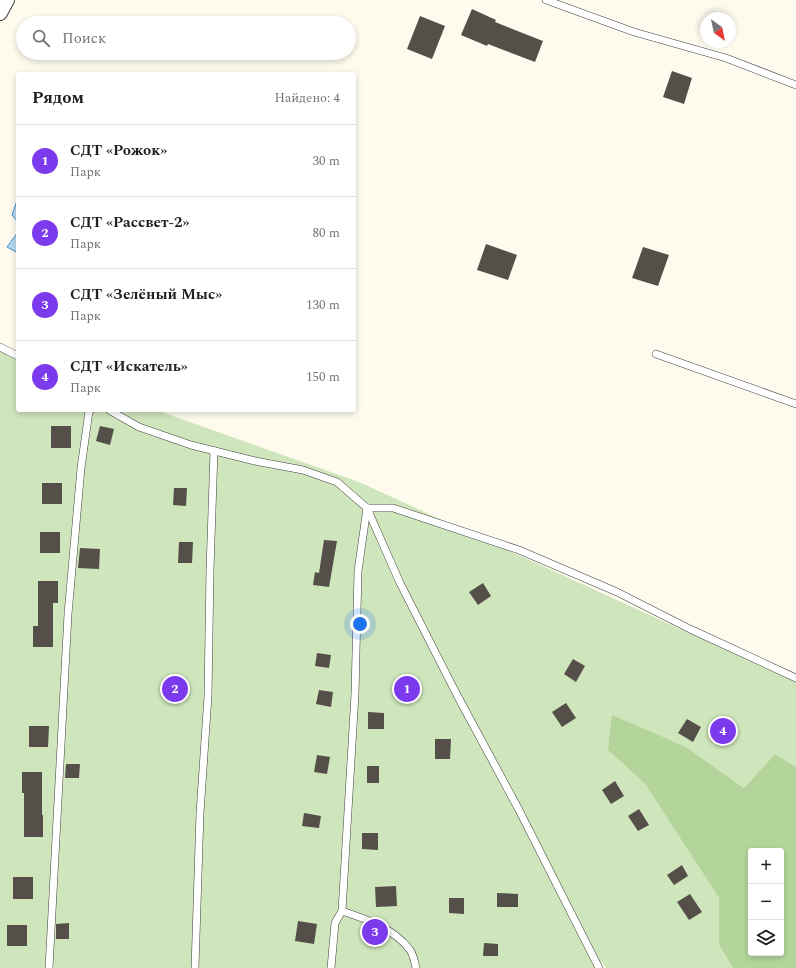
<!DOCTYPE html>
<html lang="ru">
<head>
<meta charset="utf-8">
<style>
  body { margin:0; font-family:Spectral,serif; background:#f6f6f6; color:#202124 }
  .controls { position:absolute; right:12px; bottom:12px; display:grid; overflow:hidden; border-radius:4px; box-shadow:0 2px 6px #0003 }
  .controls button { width:36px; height:36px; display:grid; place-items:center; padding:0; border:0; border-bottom:1px solid #e0e0e0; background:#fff; color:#202124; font:20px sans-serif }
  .compass { position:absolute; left:700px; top:12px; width:36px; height:36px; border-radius:50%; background:#fff; box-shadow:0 2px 6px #0003; rotate:147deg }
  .you { position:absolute; left:360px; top:624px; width:14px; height:14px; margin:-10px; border:3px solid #fff; border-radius:50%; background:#1a73e8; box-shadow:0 0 0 6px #1a73e833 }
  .badge { display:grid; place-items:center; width:26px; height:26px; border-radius:50%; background:#7c3aed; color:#fff; font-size:13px; font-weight:700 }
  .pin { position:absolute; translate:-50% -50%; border:2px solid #fff; box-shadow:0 1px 4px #0006 }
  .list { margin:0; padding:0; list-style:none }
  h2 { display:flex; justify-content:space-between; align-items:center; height:52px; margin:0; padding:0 16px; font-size:17px }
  h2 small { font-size:13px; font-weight:400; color:#757577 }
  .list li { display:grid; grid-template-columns:26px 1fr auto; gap:12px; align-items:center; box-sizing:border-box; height:72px; padding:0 16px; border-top:1px solid #e0e0e0 }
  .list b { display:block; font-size:15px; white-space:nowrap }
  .list p { margin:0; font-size:13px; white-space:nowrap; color:#757577 }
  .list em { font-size:13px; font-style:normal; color:#757577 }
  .icon { flex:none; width:22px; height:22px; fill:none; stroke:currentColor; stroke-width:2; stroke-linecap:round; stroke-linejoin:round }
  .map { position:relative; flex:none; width:796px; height:968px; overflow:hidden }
  .search { position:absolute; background:#fff; box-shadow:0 2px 6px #0003; left:16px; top:16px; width:340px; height:44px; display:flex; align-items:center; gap:10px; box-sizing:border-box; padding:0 14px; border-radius:22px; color:#757577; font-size:15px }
  .panel { position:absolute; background:#fff; box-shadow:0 2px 6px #0003; left:16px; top:72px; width:340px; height:340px; border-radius:4px }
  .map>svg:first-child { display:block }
  .green { fill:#cfe5bb }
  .forest { fill:#b3d59b; fill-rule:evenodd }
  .water { fill:#b7d9f1; stroke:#448bc2 }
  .building { fill:#554f4a }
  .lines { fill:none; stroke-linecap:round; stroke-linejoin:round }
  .service-casing { stroke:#404040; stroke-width:8 }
  .minor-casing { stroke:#404040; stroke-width:16 }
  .service { stroke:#fff; stroke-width:7 }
  .minor { stroke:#fff; stroke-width:14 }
</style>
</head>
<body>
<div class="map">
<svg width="796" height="968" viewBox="0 0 796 968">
  <rect width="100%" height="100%" fill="#fefbee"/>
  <!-- green -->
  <path class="green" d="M 0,345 L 18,353 L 18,410 L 156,410 L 359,482 L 796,682 L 796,767 L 775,754 L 744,788 L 686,747 L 608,750 L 645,784 L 719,898 L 719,945 L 733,968 L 606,968 L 601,961 L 601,968 L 0,968 Z"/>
  <!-- forest -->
  <path class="forest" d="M 612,715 L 686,747 L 744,788 L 775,754 L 796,767 L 796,968 L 733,968 L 719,945 L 719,898 L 645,784 L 608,750 ZM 751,851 L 781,851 L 781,953 L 751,953 Z"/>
  <!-- water -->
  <g class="water">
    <path d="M 18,198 L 18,222 L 12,215 Z"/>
    <path d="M 18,232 L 18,253 L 7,247 Z"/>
  </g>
  <!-- building -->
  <g class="building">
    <path d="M 472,9 L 496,20 L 495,22 L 543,41 L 535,62 L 488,44 L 487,46 L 461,35 Z"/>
    <path d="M 420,16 L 445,26 L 432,59 L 407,49 Z"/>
    <path d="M 672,71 L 692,78 L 684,104 L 663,97 Z"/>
    <path d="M 486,244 L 517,255 L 508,280 L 477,270 Z"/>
    <path d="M 643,247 L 669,255 L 658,286 L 632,278 Z"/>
    <rect x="51" y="426" width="20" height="22"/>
    <path d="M 100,426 L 114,429 L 110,445 L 96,441 Z"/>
    <rect x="42" y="483" width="20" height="21"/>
    <path d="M 174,488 L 187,488 L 186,506 L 173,505 Z"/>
    <rect x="40" y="532" width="20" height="21"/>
    <path d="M 324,540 L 337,541 L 329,587 L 313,585 L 315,572 L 319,573 Z"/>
    <path d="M 179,542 L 193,542 L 192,563 L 178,563 Z"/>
    <path d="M 80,548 L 100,549 L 99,569 L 78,568 Z"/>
    <path d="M 38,581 L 58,581 L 58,603 L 53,603 L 53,647 L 33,647 L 33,626 L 38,626 Z"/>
    <path d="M 483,583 L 491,596 L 478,605 L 469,592 Z"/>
    <path d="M 317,653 L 331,655 L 329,668 L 315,666 Z"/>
    <path d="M 573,659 L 585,666 L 576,682 L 564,674 Z"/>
    <path d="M 319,690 L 333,692 L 331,707 L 316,704 Z"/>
    <path d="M 566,703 L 576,718 L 562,727 L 552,712 Z"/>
    <path d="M 368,712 L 384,713 L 384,729 L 368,729 Z"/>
    <path d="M 687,719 L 701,727 L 693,742 L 678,733 Z"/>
    <path d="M 29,726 L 49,726 L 48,747 L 29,747 Z"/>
    <path d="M 435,739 L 451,739 L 450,759 L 435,759 Z"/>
    <path d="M 317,755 L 330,757 L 327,774 L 314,772 Z"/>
    <path d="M 66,764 L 80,764 L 79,778 L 65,778 Z"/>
    <rect x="367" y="766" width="12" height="17"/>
    <path d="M 22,772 L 42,772 L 42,815 L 43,815 L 43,837 L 24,837 L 24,793 L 22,793 Z"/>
    <path d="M 615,781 L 624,796 L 611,804 L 602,790 Z"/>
    <path d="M 639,809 L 649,825 L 638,831 L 628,816 Z"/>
    <path d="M 304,813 L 321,816 L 319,828 L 302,826 Z"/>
    <path d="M 362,833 L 378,833 L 378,850 L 362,849 Z"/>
    <path d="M 682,865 L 688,876 L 674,885 L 667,875 Z"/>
    <rect x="13" y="877" width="20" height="22"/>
    <path d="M 396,886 L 397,906 L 376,907 L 375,887 Z"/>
    <path d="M 497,893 L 518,894 L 518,907 L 497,907 Z"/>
    <path d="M 690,894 L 702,912 L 689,920 L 677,902 Z"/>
    <path d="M 449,898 L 464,898 L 464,914 L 449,913 Z"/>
    <path d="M 298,921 L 317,924 L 314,944 L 295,941 Z"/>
    <path d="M 69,923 L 69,939 L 56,939 L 56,924 Z"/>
    <rect x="7" y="925" width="20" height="21"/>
    <path d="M 484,943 L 498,944 L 498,956 L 483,956 Z"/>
  </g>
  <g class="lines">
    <defs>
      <g id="service">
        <path d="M 546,0 L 634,32 L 726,58 L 796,85"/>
        <path d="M 0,347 L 18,356"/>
        <path d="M 656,354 L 796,404"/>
        <path d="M 109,410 L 139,427 L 191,445 L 255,461 L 303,470 L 337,482 L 367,508 L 400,583 L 457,695 L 519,810 L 599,968"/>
        <path d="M 367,508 L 393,508 L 519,550 L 617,592 L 690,629 L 796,678"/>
        <path d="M 342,911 C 366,919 395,929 410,950 C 413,954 415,963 416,968"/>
        <path d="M 49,968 L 68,614 L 81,468 L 89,411 L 91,410"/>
        <path d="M 195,968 L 200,813 L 208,696 L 210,570 L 214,451"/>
        <path d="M 331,968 L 335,923 L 342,911 L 355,694 L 358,571 L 367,508"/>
      </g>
      <path id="minor" d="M 0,13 L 7,0"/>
    </defs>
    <!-- service casing -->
    <use href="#service" class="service-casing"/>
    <!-- minor casing -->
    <use href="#minor" class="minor-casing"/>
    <!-- service -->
    <use href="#service" class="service"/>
    <!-- minor -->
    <use href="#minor" class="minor"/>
  </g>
</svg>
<div class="controls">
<button>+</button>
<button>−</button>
<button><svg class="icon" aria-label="layers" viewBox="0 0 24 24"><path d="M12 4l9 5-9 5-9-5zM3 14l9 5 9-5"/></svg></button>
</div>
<svg class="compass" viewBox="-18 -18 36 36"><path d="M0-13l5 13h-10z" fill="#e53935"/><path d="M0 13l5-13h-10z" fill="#757577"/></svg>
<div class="you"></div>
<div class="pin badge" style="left:407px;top:689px">1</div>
<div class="pin badge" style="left:175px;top:689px">2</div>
<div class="pin badge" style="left:375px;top:932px">3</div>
<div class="pin badge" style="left:723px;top:731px">4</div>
<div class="search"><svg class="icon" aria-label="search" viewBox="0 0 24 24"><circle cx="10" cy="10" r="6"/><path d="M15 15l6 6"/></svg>Поиск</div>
<section class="panel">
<h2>Рядом<small>Найдено: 4</small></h2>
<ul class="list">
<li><span class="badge">1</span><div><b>СДТ «Рожок»</b><p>Парк</p></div><em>30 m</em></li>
<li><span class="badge">2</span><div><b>СДТ «Рассвет-2»</b><p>Парк</p></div><em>80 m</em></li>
<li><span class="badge">3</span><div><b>СДТ «Зелёный Мыс»</b><p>Парк</p></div><em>130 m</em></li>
<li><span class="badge">4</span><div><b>СДТ «Искатель»</b><p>Парк</p></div><em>150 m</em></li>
</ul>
</section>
</div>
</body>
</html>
